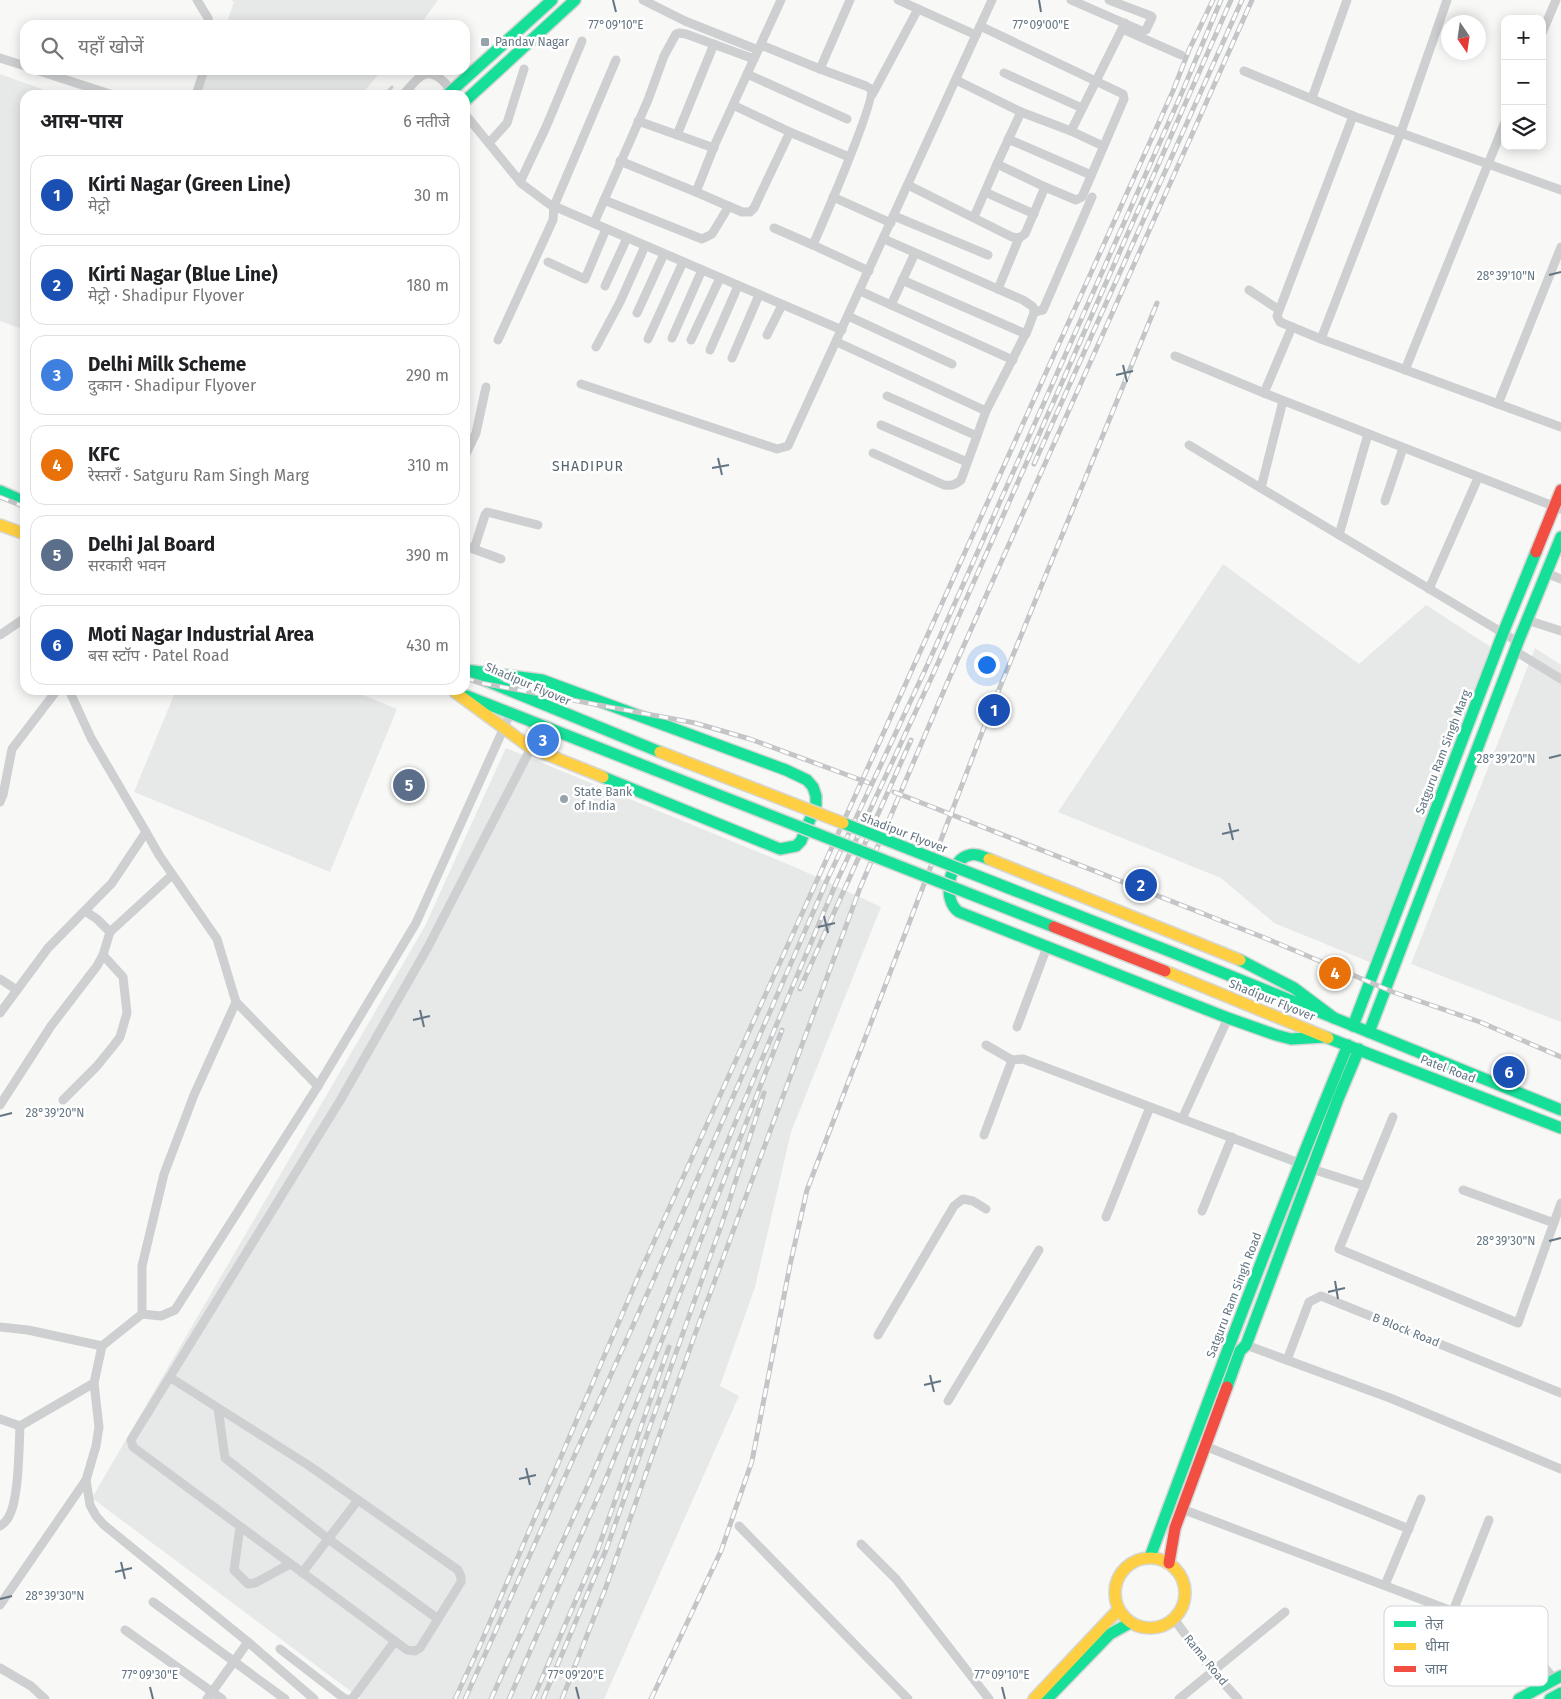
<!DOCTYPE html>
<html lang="hi">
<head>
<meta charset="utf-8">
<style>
  body { margin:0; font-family:"Fira Sans","Noto Sans Devanagari",sans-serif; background:#f2f2f2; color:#202124 }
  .controls { position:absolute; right:15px; top:15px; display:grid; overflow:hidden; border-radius:10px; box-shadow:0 2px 12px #0003 }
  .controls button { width:45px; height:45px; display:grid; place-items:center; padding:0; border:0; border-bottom:1px solid #e0e0e0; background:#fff; color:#202124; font:25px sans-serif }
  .compass { position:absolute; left:1441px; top:15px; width:45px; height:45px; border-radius:50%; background:#fff; box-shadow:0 2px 12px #0003; rotate:167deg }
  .you { position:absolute; left:986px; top:664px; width:18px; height:18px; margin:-12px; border:4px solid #fff; border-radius:50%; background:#1a73e8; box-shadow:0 0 0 8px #1a73e833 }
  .badge { display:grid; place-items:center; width:32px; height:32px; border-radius:50%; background:#565c61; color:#fff; font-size:16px; font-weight:700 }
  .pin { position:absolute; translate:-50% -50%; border:2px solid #fff; box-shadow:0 1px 5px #0006 }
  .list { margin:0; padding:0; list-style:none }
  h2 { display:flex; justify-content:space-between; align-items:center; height:65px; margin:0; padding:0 20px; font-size:21px }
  h2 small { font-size:16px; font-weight:400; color:#757577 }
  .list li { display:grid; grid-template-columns:32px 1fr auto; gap:15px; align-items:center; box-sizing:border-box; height:80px; margin:0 10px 10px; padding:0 10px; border:1px solid #e0e0e0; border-radius:15px }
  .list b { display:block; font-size:19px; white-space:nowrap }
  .list p { margin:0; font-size:16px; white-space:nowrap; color:#757577 }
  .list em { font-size:16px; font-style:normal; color:#757577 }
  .icon { flex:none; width:28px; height:28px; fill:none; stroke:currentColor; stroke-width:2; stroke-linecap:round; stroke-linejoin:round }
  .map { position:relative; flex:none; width:1561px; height:1699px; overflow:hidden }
  .search { position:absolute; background:#fff; box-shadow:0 2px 12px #0003; left:20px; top:20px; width:450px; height:55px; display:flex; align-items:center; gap:12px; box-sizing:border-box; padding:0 18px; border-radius:15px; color:#757577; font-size:19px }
  .panel { position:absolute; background:#fff; box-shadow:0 2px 12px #0003; left:20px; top:90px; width:450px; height:605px; border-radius:15px }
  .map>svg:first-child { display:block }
  .built { fill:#e7e8e8 }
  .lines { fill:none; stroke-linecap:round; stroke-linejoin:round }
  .stream { stroke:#ccd5d8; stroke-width:3 }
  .fast-casing { stroke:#d5d6d6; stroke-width:14 }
  .slow-casing { stroke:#d5d6d6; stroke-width:14 }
  .jam-casing { stroke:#d5d6d6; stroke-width:14 }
  .street { stroke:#cecfd0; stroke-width:9 }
  .fast { stroke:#16e098; stroke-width:11 }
  .slow { stroke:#ffcf43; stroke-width:11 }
  .jam { stroke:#f24e42; stroke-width:11 }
  .rail-casing { stroke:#c3c5c6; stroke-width:5 }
  .rail { stroke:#fff; stroke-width:3; stroke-dasharray:9; stroke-linecap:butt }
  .fast-bridge-casing { stroke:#d5d6d6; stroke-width:14; stroke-linecap:butt }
  .slow-bridge-casing { stroke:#d5d6d6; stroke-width:14; stroke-linecap:butt }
  .jam-bridge-casing { stroke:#d5d6d6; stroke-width:14; stroke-linecap:butt }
  .fast-bridge { stroke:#16e098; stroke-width:11 }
  .slow-bridge { stroke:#ffcf43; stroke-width:11 }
  .jam-bridge { stroke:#f24e42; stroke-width:11 }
  .ticks { fill:none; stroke:#637582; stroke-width:2 }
  .poi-dot { fill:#97a3ab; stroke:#fff; stroke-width:2 }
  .labels { text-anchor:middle; stroke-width:5; stroke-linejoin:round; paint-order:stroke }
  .poi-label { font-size:12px; fill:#637582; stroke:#fff; text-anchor:start }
  .street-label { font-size:12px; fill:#637582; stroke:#fff }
  .neighbourhood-label { font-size:14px; letter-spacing:1px; fill:#55636d; stroke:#fff }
  .key { fill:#fff; stroke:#d0d6da; stroke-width:1 }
  .key-label { font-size:14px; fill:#637582 }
  .ticks-label { font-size:12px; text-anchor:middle; fill:#637582; stroke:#fff; stroke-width:5; stroke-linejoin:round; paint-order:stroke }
</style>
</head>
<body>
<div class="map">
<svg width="1561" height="1699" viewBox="0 0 1561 1699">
  <rect width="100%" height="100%" fill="#f8f8f7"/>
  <!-- built -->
  <g class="built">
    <path d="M 231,0 L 438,0 L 420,25 L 226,25 L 234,2 Z"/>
    <path d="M 209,70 L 382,70 L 361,95 L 200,95 Z"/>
    <path d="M 0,74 L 58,95 L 25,95 L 25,330 L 0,321 Z"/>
    <path d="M 1223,564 L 1359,664 L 1426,605 L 1497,651 L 1372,963 L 1274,923 L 1221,878 L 1058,812 Z"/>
    <path d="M 1535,648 L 1561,665 L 1561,1022 L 1411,964 Z"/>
    <path d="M 176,690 L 351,690 L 397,709 L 330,872 L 134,792 Z"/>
    <path d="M 506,748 L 797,868 L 881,907 L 791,1132 L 755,1287 L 720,1386 L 739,1396 L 604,1699 L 361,1699 L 92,1498 L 425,926 Z"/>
  </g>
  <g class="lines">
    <!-- stream -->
    <path class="stream" d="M 385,95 L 392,87"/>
    <defs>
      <g id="fast">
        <path d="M 447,95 L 552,0"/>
        <path d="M 465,101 L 575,0"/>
        <path d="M 0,491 L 25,502"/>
        <path d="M 465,670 L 542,680 L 786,770 L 807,780 L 813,787 L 816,796 L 816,805 L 801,841 L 796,846 L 780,849 L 603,777"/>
        <path d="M 472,675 L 660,752"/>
        <path d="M 467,696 L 655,770"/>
        <path d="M 989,859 C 983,857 976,853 970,855 C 949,859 941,900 959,912 L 1228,1018 L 1276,1035 L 1291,1039 L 1325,1037"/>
        <path d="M 1174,953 L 1561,1110"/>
        <path d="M 1240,960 L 1294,988 L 1334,1018"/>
        <path d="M 1353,1026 L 1503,633 L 1536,552"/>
        <path d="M 1369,1032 L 1518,642 L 1561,537"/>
        <path d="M 1328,1038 L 1561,1128"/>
        <path d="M 1227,1387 L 1240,1351 L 1246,1345 L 1338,1099 L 1359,1049"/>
        <path d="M 1150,1557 C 1214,1385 1278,1214 1348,1045"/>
        <path d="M 1047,1699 L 1110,1634 L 1130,1623"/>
        <path d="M 1519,1699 L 1561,1676"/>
        <path d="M 1550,1699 L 1561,1693"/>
      </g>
      <g id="slow">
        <path d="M 0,525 L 25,534"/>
        <path d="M 455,692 L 531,748 L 603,777"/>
        <path d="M 989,859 L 1240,960"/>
        <path d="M 1165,971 L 1328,1038"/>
        <circle cx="1150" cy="1593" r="35"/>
        <path d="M 1034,1699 L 1118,1610"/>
      </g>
      <g id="jam">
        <path d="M 1536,552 L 1561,490"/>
        <path d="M 1169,1563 L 1175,1528 L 1227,1387"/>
      </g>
    </defs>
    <!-- fast casing -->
    <use href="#fast" class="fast-casing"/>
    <!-- slow casing -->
    <use href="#slow" class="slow-casing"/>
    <!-- jam casing -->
    <use href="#jam" class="jam-casing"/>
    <!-- street -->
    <g class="street">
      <path d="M 197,0 L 208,18 L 209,25"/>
      <path d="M 643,0 L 685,21 L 758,50"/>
      <path d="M 898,0 L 976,35"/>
      <path d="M 1071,0 L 1142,31 L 1146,30 L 1152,17 L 1151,16 L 1109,0"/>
      <path d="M 1122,29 L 1181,55"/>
      <path d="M 1542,33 L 1556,0"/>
      <path d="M 761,45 L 820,69 L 850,0"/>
      <path d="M 0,58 L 25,66"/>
      <path d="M 820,69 L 866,86 L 871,89 C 876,101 822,224 813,245 L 869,271"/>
      <path d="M 36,70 L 113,95"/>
      <path d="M 1244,71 L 1353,116"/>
      <path d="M 1004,73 L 1082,108"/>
      <path d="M 747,74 L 847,119"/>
      <path d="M 956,80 L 1021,112 L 997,164 L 1045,187"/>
      <path d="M 196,95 L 204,70"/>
      <path d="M 403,95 C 416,81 425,63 444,82 C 448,86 452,90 454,95"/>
      <path d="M 872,95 L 918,9"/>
      <path d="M 1312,98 L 1347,0"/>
      <path d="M 733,105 L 792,133"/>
      <path d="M 1021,112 L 1071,131"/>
      <path d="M 465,114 L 522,184 L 549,204 L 842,330"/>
      <path d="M 638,121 L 714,148"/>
      <path d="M 677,135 L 714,44"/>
      <path d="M 1008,139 L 1091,175"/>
      <path d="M 489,143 L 507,123 L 524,69"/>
      <path d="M 1103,146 L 1071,131 L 1125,23"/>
      <path d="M 620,161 L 696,192 L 715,144 L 781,0"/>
      <path d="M 520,182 L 546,127 L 582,41"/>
      <path d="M 908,185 L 1012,237 L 1019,238 L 1025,234 L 1045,187 L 1076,200 L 1082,197 L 1124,99 L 1123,94 L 980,26"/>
      <path d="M 1561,190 L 1353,116 L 1277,316 L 1280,322 L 1321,339 L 1561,427"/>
      <path d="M 696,192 L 742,212 L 750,212 L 754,208 L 789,134 L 792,133 L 849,157"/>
      <path d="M 985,192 L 1034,214"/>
      <path d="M 833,197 L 891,223"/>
      <path d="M 604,200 L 702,239 L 712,234 L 729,206"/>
      <path d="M 894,216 L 988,255"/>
      <path d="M 974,217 L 997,164"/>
      <path d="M 594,223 L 648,100 L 664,56 L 676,34 L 679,33 L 686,34 L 754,59"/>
      <path d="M 774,228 L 813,245"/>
      <path d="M 548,262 L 585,279 L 606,229"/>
      <path d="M 902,280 L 1026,334"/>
      <path d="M 605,286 L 627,238"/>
      <path d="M 998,289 L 1019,238"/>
      <path d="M 1249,290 L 1278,309"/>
      <path d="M 860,291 L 1013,360"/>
      <path d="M 891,305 L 915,253"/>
      <path d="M 1034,312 L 1043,310 L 1092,197"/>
      <path d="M 637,313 L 664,254"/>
      <path d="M 848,316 L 952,364"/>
      <path d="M 767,335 L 782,305"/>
      <path d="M 672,338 L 702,270"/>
      <path d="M 648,339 L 683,262"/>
      <path d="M 1321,339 L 1401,132 L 1447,0"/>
      <path d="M 498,340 L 553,220 L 554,206 L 616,60"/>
      <path d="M 691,340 L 720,278"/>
      <path d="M 837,342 L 986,411 L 1028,329 L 1035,310 L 1032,306 L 1023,300 L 884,239"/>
      <path d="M 596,347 L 620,302 L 645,246"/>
      <path d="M 710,350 L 738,286"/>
      <path d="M 1175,356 L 1264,393 L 1561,509"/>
      <path d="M 732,358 L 759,295"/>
      <path d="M 1405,370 L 1505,122"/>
      <path d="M 581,384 L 777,449 L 788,446 L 992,0"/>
      <path d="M 1264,393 L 1292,327"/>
      <path d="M 887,396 L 977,436"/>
      <path d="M 1498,404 L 1561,247"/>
      <path d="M 881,425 L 967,462"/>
      <path d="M 1189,445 L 1518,642"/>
      <path d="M 873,453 L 944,485 C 952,486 955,485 961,480 L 986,411"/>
      <path d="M 465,456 L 476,433 L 486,387"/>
      <path d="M 1261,488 L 1283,401"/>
      <path d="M 1385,501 L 1403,448"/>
      <path d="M 1339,535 L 1368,434"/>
      <path d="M 465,546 L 501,559"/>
      <path d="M 474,549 L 485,515 L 487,512 L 538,525"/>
      <path d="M 1546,573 L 1561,579"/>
      <path d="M 1429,589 L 1478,478"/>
      <path d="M 1527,620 L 1561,631"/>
      <path d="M 0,635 L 25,618"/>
      <path d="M 1515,651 L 1561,679"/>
      <path d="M 69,690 L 91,738 L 146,832 L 159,855 L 217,939 L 236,1002 L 194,1095 L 164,1174 L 142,1266 L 142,1314"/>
      <path d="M 0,802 L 3,795 L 12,749 L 57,690"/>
      <path d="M 110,932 L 172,875"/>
      <path d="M 0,979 L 17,990"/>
      <path d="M 236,1002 L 318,1086"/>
      <path d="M 0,1013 L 48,948 L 112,883 L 146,832"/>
      <path d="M 1017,1027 L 1047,947"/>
      <path d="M 986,1045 L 1012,1060"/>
      <path d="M 63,1100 L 97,1066 L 114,1045 L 120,1037 L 127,1013 L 123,977 L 103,955"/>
      <path d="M 0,1105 L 51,1026 L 97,966 L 103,955 L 110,932 L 97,919 L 85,911"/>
      <path d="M 1393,1117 L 1339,1249 L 1518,1323 L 1561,1203"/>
      <path d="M 1182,1119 L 1228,1018"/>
      <path d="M 984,1135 L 1012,1060 L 1023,1059 L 1299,1163"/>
      <path d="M 1312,1169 L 1365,1186"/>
      <path d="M 1463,1190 L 1554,1223"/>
      <path d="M 1202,1211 L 1232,1137"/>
      <path d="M 1106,1217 L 1150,1107"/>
      <path d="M 0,1327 L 28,1330 L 102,1346"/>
      <path d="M 878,1335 L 954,1206 L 963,1199 L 973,1201 L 986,1209"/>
      <path d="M 1246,1345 L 1390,1398 L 1561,1469"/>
      <path d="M 1287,1360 L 1309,1302 L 1321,1296 L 1561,1393"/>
      <path d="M 171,1378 L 308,1465 L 458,1570 L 461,1577 L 461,1582 L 420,1648 L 415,1651 L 407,1650 L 133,1447 L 131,1440 L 341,1099 L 428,947 L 531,748"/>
      <path d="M 948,1401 L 1039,1250"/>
      <path d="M 218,1408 L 225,1458 L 327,1538 L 438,1619"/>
      <path d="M 0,1419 L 20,1426 L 94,1383"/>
      <path d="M 1205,1446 L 1409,1529"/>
      <path d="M 1182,1509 L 1497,1628 L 1523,1642 L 1555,1680"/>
      <path d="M 0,1526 C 3,1524 6,1522 8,1518 C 19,1502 19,1446 20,1426"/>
      <path d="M 739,1526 L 908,1699"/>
      <path d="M 240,1527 L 234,1570 L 248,1584 L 255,1583 L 290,1564"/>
      <path d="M 861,1544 L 896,1579 L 989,1699"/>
      <path d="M 302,1573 L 358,1500"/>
      <path d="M 1385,1585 L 1421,1499"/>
      <path d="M 153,1602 L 285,1699"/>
      <path d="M 0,1605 L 86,1480"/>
      <path d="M 1453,1611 L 1489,1520"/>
      <path d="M 1174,1619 L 1210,1668 L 1238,1699"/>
      <path d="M 125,1630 L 222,1699"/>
      <path d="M 248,1642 L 314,1699"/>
      <path d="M 280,1649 L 345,1699 L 347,1699"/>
      <path d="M 0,1668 L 31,1686 L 45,1699"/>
      <path d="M 207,1699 L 248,1642 L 104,1525 L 96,1516 L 90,1505 L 86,1480 L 96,1446 L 99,1427 L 94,1383 L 102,1346 L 142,1314 L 161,1316 L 175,1310 L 318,1086 L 416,923 L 511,712"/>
      <path d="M 352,1699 L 395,1641"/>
      <path d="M 1179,1699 L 1285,1612"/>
    </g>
    <!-- fast -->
    <use href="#fast" class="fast"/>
    <!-- slow -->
    <use href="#slow" class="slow"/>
    <!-- jam -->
    <use href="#jam" class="jam"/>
    <defs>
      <g id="rail">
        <path d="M 1034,464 L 1242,0"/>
        <path d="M 0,497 L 25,507"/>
        <path d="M 465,678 L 481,683 L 695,723 L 750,739 L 869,783"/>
        <path d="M 894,792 L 1265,938 L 1393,992 L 1480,1022 L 1561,1057"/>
        <path d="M 800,989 L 911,740"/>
        <path d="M 455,1699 L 481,1643 L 639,1275 L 1173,91 L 1189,50 L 1213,0"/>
        <path d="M 465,1699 L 653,1281 L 828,878 L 926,668 L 1180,97 L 1221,0"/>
        <path d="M 491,1699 L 589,1483 L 647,1346 L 733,1128 L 837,881 L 934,672 L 1231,0"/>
        <path d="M 509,1699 L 605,1481 L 666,1330 L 782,1030"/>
        <path d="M 533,1699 L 598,1549 L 669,1347"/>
        <path d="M 543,1699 L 606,1550 L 722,1223 L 764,1093"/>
        <path d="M 562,1699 L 606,1587 L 694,1337 L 860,888 L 948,681 L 1252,0"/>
        <path d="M 651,1699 L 721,1551 L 752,1461 L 790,1265 L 807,1190 L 991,709 L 1157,303"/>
      </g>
    </defs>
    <!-- rail casing -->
    <use href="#rail" class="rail-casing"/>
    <!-- rail -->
    <use href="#rail" class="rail"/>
    <defs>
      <g id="fast-bridge">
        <path d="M 655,770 L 1054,927"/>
        <path d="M 843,823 L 1174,953"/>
      </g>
      <path id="slow-bridge" d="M 660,752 L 843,823"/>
      <path id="jam-bridge" d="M 1054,927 L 1165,971"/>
    </defs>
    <!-- fast-bridge casing -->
    <use href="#fast-bridge" class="fast-bridge-casing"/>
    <!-- slow-bridge casing -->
    <use href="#slow-bridge" class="slow-bridge-casing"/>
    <!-- jam-bridge casing -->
    <use href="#jam-bridge" class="jam-bridge-casing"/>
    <!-- fast-bridge -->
    <use href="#fast-bridge" class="fast-bridge"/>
    <!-- slow-bridge -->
    <use href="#slow-bridge" class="slow-bridge"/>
    <!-- jam-bridge -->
    <use href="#jam-bridge" class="jam-bridge"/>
  </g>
  <!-- ticks -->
  <path class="ticks" d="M 613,0 L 616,12M 1039,0 L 1041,12M 1549,275 L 1561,272M 1123,365 L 1127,382M 1116,375 L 1133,371M 718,458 L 722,475M 712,468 L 729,465M 1549,758 L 1561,755M 1229,823 L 1233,840M 1222,834 L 1239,830M 824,916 L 828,933M 818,927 L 835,923M 420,1010 L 424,1027M 413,1020 L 430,1016M 0,1116 L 12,1113M 1549,1241 L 1561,1238M 1335,1281 L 1338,1299M 1328,1292 L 1345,1288M 930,1375 L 934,1392M 924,1385 L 941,1381M 526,1468 L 530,1485M 519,1479 L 536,1475M 121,1562 L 125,1579M 115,1572 L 132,1568M 0,1599 L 12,1596M 150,1687 L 153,1699M 576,1687 L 579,1699M 1002,1687 L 1005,1699"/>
  <!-- markers -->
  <g class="poi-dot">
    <rect x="480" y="37" width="10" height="10" rx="2.5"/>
    <circle cx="564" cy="799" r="5"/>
  </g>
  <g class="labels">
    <!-- poi labels -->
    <g class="poi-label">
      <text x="495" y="46">Pandav Nagar</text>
      <text x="574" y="796">State Bank<tspan x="574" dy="14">of India</tspan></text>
    </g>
    <!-- street labels -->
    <g class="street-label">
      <text transform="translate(528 684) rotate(23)" y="4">Shadipur Flyover</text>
      <text transform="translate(1443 752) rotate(-69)" y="4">Satguru Ram Singh Marg</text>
      <text transform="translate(904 833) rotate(21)" y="4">Shadipur Flyover</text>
      <text transform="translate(1272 1000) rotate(22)" y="4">Shadipur Flyover</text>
      <text transform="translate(1448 1069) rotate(21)" y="4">Patel Road</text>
      <text transform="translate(1234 1295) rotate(-69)" y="4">Satguru Ram Singh Road</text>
      <text transform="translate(1406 1330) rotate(22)" y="4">B Block Road</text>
      <text transform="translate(1206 1660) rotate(51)" y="4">Rama Road</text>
    </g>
    <!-- neighbourhood labels -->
    <g class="neighbourhood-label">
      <text x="588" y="471">SHADIPUR</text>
    </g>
  </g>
  <!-- legend -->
  <rect x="1384" y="1606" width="164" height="80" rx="8" class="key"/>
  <rect x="1394" y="1621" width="22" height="6" fill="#16e098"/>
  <rect x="1394" y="1643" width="22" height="7" fill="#ffcf43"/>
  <rect x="1394" y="1666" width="22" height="6" fill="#f24e42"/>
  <g class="key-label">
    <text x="1425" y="1629">तेज़</text>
    <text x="1425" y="1651">धीमा</text>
    <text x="1425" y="1674">जाम</text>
  </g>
  <g class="ticks-label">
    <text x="616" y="29">77°09'10"E</text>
    <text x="1041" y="29">77°09'00"E</text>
    <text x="1506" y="280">28°39'10"N</text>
    <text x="1506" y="763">28°39'20"N</text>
    <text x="55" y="1117">28°39'20"N</text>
    <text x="1506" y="1245">28°39'30"N</text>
    <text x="55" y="1600">28°39'30"N</text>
    <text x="150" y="1679">77°09'30"E</text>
    <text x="576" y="1679">77°09'20"E</text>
    <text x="1002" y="1679">77°09'10"E</text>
  </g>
</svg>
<div class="controls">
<button>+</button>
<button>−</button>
<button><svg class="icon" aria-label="layers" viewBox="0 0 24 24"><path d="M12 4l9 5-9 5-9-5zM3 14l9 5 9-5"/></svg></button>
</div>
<svg class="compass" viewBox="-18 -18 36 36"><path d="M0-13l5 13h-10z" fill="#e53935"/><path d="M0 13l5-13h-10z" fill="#757577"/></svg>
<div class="you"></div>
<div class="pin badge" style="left:994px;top:710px;background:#1a4fb4">1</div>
<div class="pin badge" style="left:1141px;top:885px;background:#1a4fb4">2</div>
<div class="pin badge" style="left:543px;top:740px;background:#3f7fe0">3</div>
<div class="pin badge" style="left:1335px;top:973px;background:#e8710a">4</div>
<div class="pin badge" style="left:409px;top:785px;background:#5c6f8a">5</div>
<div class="pin badge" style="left:1509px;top:1072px;background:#1a4fb4">6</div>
<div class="search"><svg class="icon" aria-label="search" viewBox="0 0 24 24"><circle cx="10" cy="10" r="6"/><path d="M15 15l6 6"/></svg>यहाँ खोजें</div>
<section class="panel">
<h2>आस-पास<small>6 नतीजे</small></h2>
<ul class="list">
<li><span class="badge" style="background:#1a4fb4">1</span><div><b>Kirti Nagar (Green Line)</b><p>मेट्रो</p></div><em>30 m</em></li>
<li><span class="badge" style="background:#1a4fb4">2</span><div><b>Kirti Nagar (Blue Line)</b><p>मेट्रो · Shadipur Flyover</p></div><em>180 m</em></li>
<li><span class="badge" style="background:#3f7fe0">3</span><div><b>Delhi Milk Scheme</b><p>दुकान · Shadipur Flyover</p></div><em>290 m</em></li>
<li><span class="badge" style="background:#e8710a">4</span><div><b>KFC</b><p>रेस्तराँ · Satguru Ram Singh Marg</p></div><em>310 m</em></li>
<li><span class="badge" style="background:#5c6f8a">5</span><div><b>Delhi Jal Board</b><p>सरकारी भवन</p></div><em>390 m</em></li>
<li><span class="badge" style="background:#1a4fb4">6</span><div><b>Moti Nagar Industrial Area</b><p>बस स्टॉप · Patel Road</p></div><em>430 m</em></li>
</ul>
</section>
</div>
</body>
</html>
